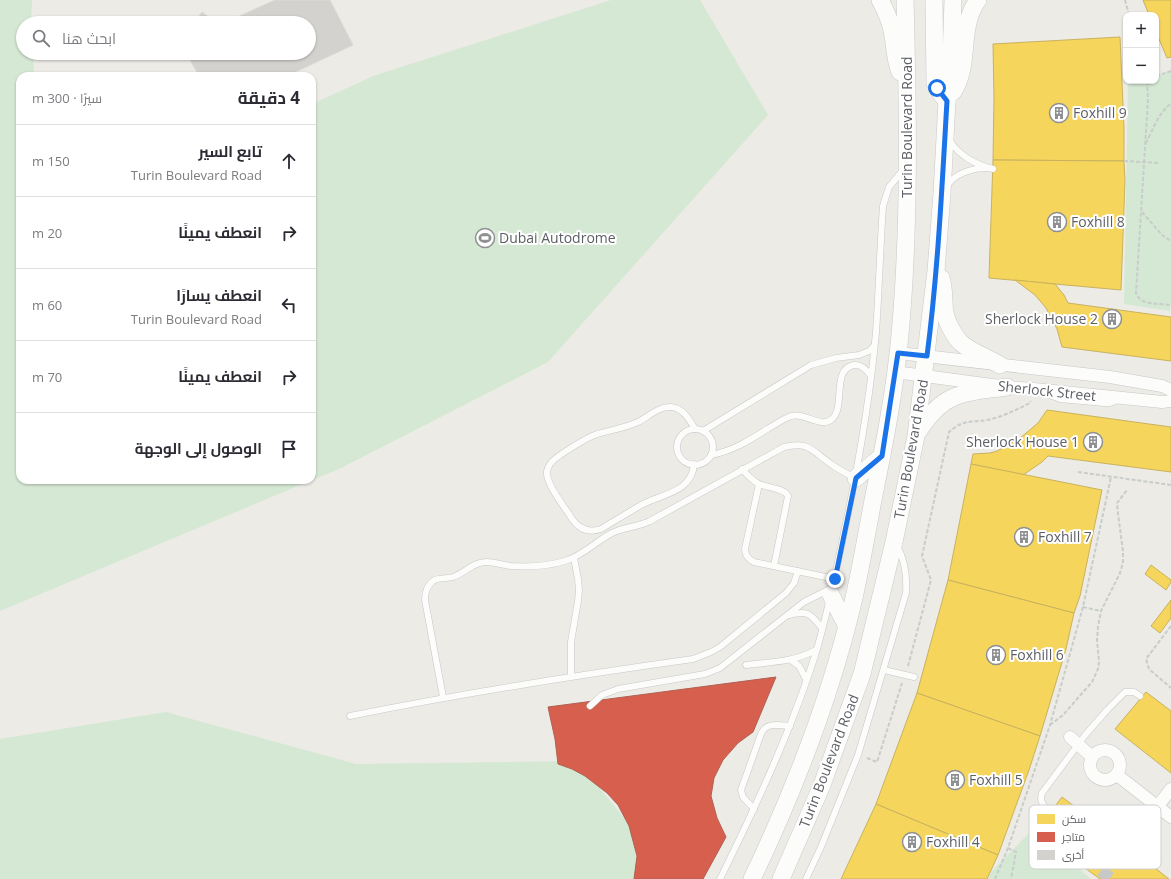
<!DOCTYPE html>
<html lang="ar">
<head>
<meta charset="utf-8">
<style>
  body { margin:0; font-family:"Open Sans",Cairo,sans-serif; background:#f2f2f3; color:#2b2b33; direction:rtl }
  .controls { position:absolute; right:12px; top:12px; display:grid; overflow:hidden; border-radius:8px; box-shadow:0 1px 3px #0004 }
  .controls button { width:36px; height:36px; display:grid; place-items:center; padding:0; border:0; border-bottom:1px solid #e1e1e2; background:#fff; color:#2b2b33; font:20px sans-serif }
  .stop { position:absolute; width:12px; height:12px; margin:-9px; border:3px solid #1a73e8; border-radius:50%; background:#fff }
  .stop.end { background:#1a73e8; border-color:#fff; box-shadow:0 1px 4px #0008 }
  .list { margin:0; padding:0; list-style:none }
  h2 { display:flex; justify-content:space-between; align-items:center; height:52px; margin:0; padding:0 16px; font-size:17px }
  h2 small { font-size:13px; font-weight:400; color:#7c7c81 }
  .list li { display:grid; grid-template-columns:26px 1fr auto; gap:12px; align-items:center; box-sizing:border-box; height:72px; padding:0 16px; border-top:1px solid #e1e1e2 }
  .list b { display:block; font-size:15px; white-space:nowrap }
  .list p { margin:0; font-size:13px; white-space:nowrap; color:#7c7c81 }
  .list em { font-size:13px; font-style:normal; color:#7c7c81 }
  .icon { flex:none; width:22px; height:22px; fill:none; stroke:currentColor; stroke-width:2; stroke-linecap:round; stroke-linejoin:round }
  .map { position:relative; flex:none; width:1171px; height:879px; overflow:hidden; direction:ltr }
  .search { position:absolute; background:#fff; box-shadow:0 1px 3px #0004; left:16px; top:16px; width:300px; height:44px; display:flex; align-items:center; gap:10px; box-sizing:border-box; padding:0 14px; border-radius:22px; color:#7c7c81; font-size:15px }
  .panel { position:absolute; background:#fff; box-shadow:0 1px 3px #0004; left:16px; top:72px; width:300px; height:412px; border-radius:12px; direction:rtl }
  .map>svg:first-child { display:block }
  .green { fill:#d4e8d3 }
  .homes { fill:#f6d55c; stroke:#c8b25e }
  .shops { fill:#d6604d; stroke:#b16054 }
  .building { fill:#d3d2cf; stroke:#dbdad6 }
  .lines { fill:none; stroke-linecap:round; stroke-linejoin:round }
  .street-tunnel { stroke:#c8c8c6; stroke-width:12; stroke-dasharray:12 6; stroke-linecap:butt }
  .lane-casing { stroke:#c7c7c7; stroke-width:7 }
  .street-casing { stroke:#c7c7c7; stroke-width:13 }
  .secondary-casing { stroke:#c8c9c8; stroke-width:18 }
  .path { stroke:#c8cdcb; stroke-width:2; stroke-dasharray:4 2; stroke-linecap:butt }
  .lane { stroke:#fcfcfb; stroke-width:6 }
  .street { stroke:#fcfcfb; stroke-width:12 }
  .secondary { stroke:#fcfcfb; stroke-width:17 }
  .route { stroke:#1a73e8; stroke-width:5 }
  .labels { text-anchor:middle; stroke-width:4; stroke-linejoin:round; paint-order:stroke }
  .poi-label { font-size:14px; fill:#5c5f64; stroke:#fff; text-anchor:start }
  .street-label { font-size:14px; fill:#5c5f64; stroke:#fff }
  .key { fill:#fff; stroke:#cecfd0; stroke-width:1 }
  .key-label { font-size:11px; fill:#5c5f64 }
</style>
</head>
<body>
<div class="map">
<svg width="1171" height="879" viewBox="0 0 1171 879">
  <rect width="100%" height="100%" fill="#ecebe6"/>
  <!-- green -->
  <g class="green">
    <path d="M 0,0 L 32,0 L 31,23 L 23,23 L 23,53 L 33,53 L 34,76 L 20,76 L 20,480 L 312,480 L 0,611 Z"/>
    <path d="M 611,0 L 700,0 L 768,115 L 548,362 L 339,469 L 312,480 L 312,104 L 373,76 Z"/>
    <path d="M 1171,70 L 1171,303 L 1170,311 L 1124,304 L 1128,81 L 1156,81 L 1156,73 L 1157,77 Z"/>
    <path d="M 166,712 L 356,764 L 577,761 L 640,837 L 638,879 L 0,879 L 0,739 Z"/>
    <path d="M 1033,829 L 1091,879 L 988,879 L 991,872 Z"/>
  </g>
  <!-- homes -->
  <g class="homes">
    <path d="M 1143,0 L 1171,0 L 1171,57 L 1167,58 L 1156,32 L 1156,15 L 1149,15 Z"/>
    <path d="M 1120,37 L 1124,127 L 1124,161 L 993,160 L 994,98 L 993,44 Z"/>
    <path d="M 993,160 L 1124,161 L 1125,181 L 1121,290 L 989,278 Z"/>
    <path d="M 1015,280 L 1055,284 L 1064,295 L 1068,303 L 1171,317 L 1171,361 L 1062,347 L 1057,329 L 1046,308 L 1035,295 Z"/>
    <path d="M 1047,410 L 1171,427 L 1171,472 L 1048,456 L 1042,462 L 1023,475 L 971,464 L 973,454 L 990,453 L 997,451 L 1019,439 L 1038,423 Z"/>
    <path d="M 971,464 L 1102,490 L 1080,596 L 1074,613 L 948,580 Z"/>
    <path d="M 1151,565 L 1171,580 L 1171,582 L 1166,590 L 1145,574 Z"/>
    <path d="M 948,580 L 1074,613 L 1066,649 L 1040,736 L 917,693 Z"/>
    <path d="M 1171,600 L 1171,618 L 1160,633 L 1151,626 Z"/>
    <path d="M 1146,692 L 1171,711 L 1171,773 L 1115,729 Z"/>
    <path d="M 917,693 L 1040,736 L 1029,770 L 998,855 L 876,804 Z"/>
    <path d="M 1062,797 L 1127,846 L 1169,879 L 1100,879 L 1093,874 L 1036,831 Z"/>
    <path d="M 876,804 L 998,855 L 987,879 L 841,879 Z"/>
  </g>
  <!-- shops -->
  <path class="shops" d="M 776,677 L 753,732 L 738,743 L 723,760 L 714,778 L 711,796 L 717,818 L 726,837 L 703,879 L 634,879 L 637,856 L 629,826 L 618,805 L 607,793 L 585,776 L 572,769 L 558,764 L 555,739 L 548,707 Z"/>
  <!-- building -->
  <g class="building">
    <path d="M 275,0 L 330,0 L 353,45 L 287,76 L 199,76 L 189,58 L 193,53 L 309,53 L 309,23 L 224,23 Z"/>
    <path d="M 202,12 L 217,23 L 194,23 Z"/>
  </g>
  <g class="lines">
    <!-- street-tunnel -->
    <path class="street-tunnel" d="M 1102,879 L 1127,846"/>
    <defs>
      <g id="lane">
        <path d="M 949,140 C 960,156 974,164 993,169"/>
        <path d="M 947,186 C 954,174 972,168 986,168"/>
        <path d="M 1047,394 L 1060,399 L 1104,403 L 1110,403 L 1118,400"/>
        <circle cx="695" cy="447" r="18"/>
        <path d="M 703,431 L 811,365 L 836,358 L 859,355 L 869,351 L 874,346"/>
        <path d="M 711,455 C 733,451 750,440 769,428 C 776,424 783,419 791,416 C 805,412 821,429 832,419 C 846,407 831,369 854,365 C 862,364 867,370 871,376"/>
        <path d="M 694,464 C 692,493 661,494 641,505 C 628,513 614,521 601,529 C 586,534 576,527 569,514 C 562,504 545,482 547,471 C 548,468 549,465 551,463 C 556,456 588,437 597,434 C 611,430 625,428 638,422 C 648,417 659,406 671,407 C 683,408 689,419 695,429"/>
        <path d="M 742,469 C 747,475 752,480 759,484 C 768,488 784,488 788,496 L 774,566"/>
        <path d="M 759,484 L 745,549 C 745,555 748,559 754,562 L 835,579"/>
        <path d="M 789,615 C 809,610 810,614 822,628"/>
        <path d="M 791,660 L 799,666 L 806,679"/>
        <path d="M 746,665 C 770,662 794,662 816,650"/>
        <path d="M 884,670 L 914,677"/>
        <path d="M 571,676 L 571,642 L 578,601 L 579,590 L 578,579 L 574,558"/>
        <path d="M 443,697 L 425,600 C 425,593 426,586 433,581 C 439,577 447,579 453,577 C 465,573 473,562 486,562 C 494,562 503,565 511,566 C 528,567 548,566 565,561 C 583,556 596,541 612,533 C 624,527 638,527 650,521 L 784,447 C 809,441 812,451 831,464 C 839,470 847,474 856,478"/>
        <path d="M 590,706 L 602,695 L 618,689 L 705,674 L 720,668 L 804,602 L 830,589"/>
        <path d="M 350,716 C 464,693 578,675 693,659 L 711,652 L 720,647 L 786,593 L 794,583 L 798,571"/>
        <path d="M 754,809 L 743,797 L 741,790 L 761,734 C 766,722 778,725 790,726"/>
        <path d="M 1050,812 C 1044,806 1039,802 1042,793 L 1086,734 L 1108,709 L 1125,692 L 1134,692 L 1140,696"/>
        <path d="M 720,879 C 756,806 793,727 817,649 C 828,611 836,572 844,533 C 858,467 870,400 876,332 C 879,290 880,248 883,206 L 889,187 L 904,169"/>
        <path d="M 806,879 L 821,847 L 858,755 L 906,593 C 907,576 905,560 897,546"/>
      </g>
      <g id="street">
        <path d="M 898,353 L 1110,377 L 1162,386 L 1171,390"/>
        <path d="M 895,372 L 1007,387 L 1034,389 L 1162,402 L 1171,401"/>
        <path d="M 1070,737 L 1092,757"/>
        <circle cx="1105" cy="765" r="15"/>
        <path d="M 1117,775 L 1171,817"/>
        <path d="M 1127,846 L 1171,789"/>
      </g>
      <g id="secondary">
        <path d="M 880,0 C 886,11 891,23 893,35 C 895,48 895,60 900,72"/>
        <path d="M 934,0 L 935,83 L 941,94 L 947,101"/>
        <path d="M 953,92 C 971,64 958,27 978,0"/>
        <path d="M 941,278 C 945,290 943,301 945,313 C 947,323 954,336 961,343 C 971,352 989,358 1000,365"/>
        <path d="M 918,432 C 944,391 963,393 1007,387"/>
        <path d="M 856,478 L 882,456"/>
        <path d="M 831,595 L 846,625"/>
        <path d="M 752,879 C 795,789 831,696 854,598 C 861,566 867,533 873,500 C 884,446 895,390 900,335 C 910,224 908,112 905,0"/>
        <path d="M 781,879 L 822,785 L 862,674 L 894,542 L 916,436 L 936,271 L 942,193 L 947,101 L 951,60 L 953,0"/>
      </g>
    </defs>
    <!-- lane casing -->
    <use href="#lane" class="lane-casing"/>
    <!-- street casing -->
    <use href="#street" class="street-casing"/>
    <!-- secondary casing -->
    <use href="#secondary" class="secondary-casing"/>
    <!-- path -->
    <g class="path">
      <path d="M 1125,0 L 1129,15"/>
      <path d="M 1156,76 L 1171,71"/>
      <path d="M 1147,81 L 1148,99 L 1136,293 C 1140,306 1160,303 1171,305"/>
      <path d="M 1146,143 C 1152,131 1160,110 1171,104"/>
      <path d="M 1124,161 L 1159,163"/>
      <path d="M 1142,212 L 1162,235 L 1171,241"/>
      <path d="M 1078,472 L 1171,485"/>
      <path d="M 1083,607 L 1101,611"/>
      <path d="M 1171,626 L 1146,659 L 1149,669 L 1171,688"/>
      <path d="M 908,666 L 931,580 L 922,556 L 949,432 C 964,419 969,423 987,420 C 1002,417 1016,410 1030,403 L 1031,401"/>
      <path d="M 1050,725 L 1063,715 L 1092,682 L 1098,669 L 1099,662 L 1097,640 L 1098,627 L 1101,611 L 1120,573 L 1123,562 L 1123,551 L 1118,514 L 1117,503 L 1127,490"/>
      <path d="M 867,758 L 877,762 L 902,683"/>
      <path d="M 1008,848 L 1016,852 L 1011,879"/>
      <path d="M 995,879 L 1008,848 L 1050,725 L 1083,607 L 1111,477"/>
    </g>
    <!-- lane -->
    <use href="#lane" class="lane"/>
    <!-- street -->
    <use href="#street" class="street"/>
    <!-- secondary -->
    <use href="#secondary" class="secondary"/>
  </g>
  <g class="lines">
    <!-- route -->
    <path class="route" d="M 835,579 L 856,478 L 882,456 L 898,353 L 927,356 C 938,271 942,186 947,101 L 937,88"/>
  </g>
  <!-- icons -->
  <defs>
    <symbol id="building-ring" viewBox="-11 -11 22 22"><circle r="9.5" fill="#fff" stroke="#8e9092" stroke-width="1.5"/><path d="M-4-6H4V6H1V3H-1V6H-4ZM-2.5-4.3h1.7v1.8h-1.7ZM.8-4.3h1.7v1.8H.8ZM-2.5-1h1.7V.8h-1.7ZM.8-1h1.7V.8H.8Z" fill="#8e9092"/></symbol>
    <symbol id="stadium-ring" viewBox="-11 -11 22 22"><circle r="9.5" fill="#fff" stroke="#8e9092" stroke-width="1.5"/><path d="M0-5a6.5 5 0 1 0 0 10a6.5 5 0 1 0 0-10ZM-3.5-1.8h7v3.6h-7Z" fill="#8e9092"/></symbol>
  </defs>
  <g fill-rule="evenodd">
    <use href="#building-ring" x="1048" y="102" width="22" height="22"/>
    <use href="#building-ring" x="1046" y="211" width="22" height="22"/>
    <use href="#stadium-ring" x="474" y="227" width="22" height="22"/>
    <use href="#building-ring" x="1101" y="308" width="22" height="22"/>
    <use href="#building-ring" x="1082" y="431" width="22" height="22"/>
    <use href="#building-ring" x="1013" y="526" width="22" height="22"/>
    <use href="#building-ring" x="985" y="644" width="22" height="22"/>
    <use href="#building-ring" x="944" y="769" width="22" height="22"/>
    <use href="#building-ring" x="901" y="831" width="22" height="22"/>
  </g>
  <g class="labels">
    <!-- poi labels -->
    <g class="poi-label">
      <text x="1073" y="118">Foxhill 9</text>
      <text x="1071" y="227">Foxhill 8</text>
      <text x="499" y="243">Dubai Autodrome</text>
      <text x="1098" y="324" text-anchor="end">Sherlock House 2</text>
      <text x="1079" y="447" text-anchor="end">Sherlock House 1</text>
      <text x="1038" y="542">Foxhill 7</text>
      <text x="1010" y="660">Foxhill 6</text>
      <text x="969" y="785">Foxhill 5</text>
      <text x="926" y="847">Foxhill 4</text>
    </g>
    <!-- street labels -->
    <g class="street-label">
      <text transform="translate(907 127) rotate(-90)" y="5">Turin Boulevard Road</text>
      <text transform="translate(1047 391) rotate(6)" y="5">Sherlock Street</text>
      <text transform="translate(911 449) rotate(-80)" y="5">Turin Boulevard Road</text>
      <text transform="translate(829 761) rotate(-69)" y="5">Turin Boulevard Road</text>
    </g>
  </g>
  <!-- legend -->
  <rect x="1029" y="805" width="132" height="64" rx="6" class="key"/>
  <rect x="1037" y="814" width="18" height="10" fill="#f6d55c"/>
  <rect x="1037" y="832" width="18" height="10" fill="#d6604d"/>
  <rect x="1037" y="850" width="18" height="10" fill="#d3d2cf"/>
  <g class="key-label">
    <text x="1062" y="823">سكن</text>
    <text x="1062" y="841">متاجر</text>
    <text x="1062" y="859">أخرى</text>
  </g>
</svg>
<div class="controls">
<button>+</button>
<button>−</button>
</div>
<div class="stop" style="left:937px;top:88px"></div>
<div class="stop end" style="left:835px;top:579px"></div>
<div class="search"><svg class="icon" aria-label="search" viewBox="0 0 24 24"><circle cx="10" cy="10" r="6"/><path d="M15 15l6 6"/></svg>ابحث هنا</div>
<section class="panel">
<h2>4 دقيقة<small>سيرًا · 300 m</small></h2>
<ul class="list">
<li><svg class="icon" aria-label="ahead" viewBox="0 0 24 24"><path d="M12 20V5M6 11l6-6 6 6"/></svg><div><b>تابع السير</b><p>Turin Boulevard Road</p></div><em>150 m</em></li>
<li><svg class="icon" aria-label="right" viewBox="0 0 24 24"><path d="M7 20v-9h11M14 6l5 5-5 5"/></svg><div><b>انعطف يمينًا</b></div><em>20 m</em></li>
<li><svg class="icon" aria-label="left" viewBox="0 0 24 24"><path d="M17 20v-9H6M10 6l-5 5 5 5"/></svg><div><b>انعطف يسارًا</b><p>Turin Boulevard Road</p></div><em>60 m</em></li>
<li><svg class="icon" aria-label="right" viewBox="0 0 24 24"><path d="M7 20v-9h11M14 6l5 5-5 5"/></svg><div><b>انعطف يمينًا</b></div><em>70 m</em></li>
<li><svg class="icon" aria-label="arrive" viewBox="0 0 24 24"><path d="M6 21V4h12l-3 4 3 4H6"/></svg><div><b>الوصول إلى الوجهة</b></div></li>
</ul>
</section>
</div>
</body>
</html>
